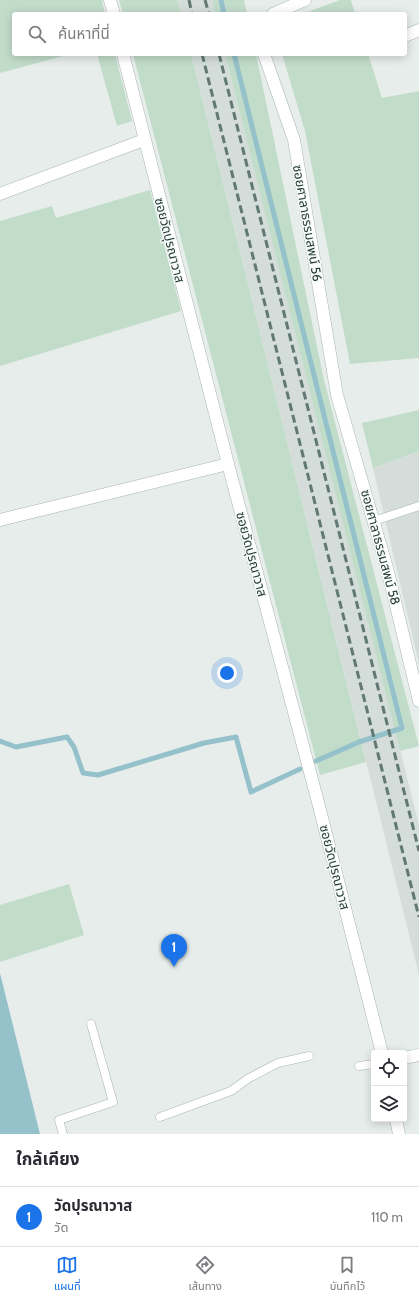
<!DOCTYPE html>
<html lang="th">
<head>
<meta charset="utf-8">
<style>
  body { margin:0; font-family:Cabin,"Noto Sans Thai",sans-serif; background:#f2f2f3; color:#2b2b33 }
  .controls { position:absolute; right:12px; bottom:12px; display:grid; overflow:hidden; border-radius:4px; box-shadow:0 2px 10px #0003 }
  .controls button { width:36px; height:36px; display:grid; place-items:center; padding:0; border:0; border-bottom:1px solid #e1e1e2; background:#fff; color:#2b2b33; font:20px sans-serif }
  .you { position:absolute; left:227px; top:673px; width:14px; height:14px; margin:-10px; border:3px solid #fff; border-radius:50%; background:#1a73e8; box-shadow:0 0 0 6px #1a73e833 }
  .badge { display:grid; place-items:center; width:26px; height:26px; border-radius:50%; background:#1a73e8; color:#fff; font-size:13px; font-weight:700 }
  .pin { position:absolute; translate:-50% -33px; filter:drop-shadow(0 1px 2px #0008) }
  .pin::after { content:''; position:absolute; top:21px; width:14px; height:12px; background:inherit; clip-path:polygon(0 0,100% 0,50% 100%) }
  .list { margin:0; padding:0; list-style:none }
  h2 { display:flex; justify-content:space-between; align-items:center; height:52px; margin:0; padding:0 16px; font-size:17px }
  h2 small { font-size:13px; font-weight:400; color:#7c7c81 }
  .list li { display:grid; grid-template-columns:26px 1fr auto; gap:12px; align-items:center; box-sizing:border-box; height:60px; padding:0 16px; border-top:1px solid #e1e1e2 }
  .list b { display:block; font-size:15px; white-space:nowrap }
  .list p { margin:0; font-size:13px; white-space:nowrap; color:#7c7c81 }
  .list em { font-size:13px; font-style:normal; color:#7c7c81 }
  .icon { flex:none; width:22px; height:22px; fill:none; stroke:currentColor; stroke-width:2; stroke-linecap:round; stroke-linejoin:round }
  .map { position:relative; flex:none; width:419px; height:1134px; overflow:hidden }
  .search { position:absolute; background:#fff; box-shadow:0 2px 10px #0003; left:12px; right:12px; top:12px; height:44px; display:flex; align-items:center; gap:10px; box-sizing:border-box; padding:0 14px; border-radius:4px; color:#7c7c81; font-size:15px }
  .sheet { height:112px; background:#fff }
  nav { display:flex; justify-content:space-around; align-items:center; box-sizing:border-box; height:56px; border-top:1px solid #e1e1e2; background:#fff; font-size:11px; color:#7c7c81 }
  nav a { display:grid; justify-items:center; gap:2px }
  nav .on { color:#1a73e8 }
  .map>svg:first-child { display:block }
  .built { fill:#d4ddd9 }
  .green { fill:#c2dcca }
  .water { fill:#95c1cb }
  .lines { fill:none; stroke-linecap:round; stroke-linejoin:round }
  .stream { stroke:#95c1cb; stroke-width:5 }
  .service-casing { stroke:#a9b5b1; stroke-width:9 }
  .minor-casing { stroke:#a9b5b1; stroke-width:13 }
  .service { stroke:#fff; stroke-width:8 }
  .minor { stroke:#fff; stroke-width:12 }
  .rail { stroke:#627973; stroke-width:3; stroke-dasharray:8 4; stroke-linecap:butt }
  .labels { text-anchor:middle; stroke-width:3; stroke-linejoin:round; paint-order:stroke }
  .street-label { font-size:13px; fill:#273d38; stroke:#f6faf8 }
</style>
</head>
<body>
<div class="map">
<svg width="419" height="1134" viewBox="0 0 419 1134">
  <rect width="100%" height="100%" fill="#e6edea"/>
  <!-- built -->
  <g class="built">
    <path d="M 177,0 L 212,0 L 215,14 L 181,14 Z"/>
    <path d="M 191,54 L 225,54 L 419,825 L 419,975 Z"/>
    <path d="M 419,451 L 419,664 L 373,468 Z"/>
  </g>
  <!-- green -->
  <g class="green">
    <path d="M 0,0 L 102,0 L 105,14 L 14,14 L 14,54 L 71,54 L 0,73 Z"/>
    <path d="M 119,0 L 177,0 L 181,14 L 123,14 Z"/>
    <path d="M 212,0 L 244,0 L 247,14 L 215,14 Z"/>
    <path d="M 340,0 L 351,0 L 355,14 L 302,14 Z"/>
    <path d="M 97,54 L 115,54 L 132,121 L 117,126 Z"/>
    <path d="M 133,54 L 191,54 L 366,762 L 320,775 Z"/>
    <path d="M 225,54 L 256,54 L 324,380 L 419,746 L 400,751 Z"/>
    <path d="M 282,54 L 368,54 L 382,98 L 419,91 L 419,358 L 350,364 L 305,131 Z"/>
    <path d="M 150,190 L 181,311 L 0,366 L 0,221 L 52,206 L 56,218 Z"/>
    <path d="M 419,410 L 419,451 L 373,468 L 362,423 Z"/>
    <path d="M 69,884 L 84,935 L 0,962 L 0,905 Z"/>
  </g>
  <!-- water -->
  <path class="water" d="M 0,973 L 40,1134 L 0,1134 Z"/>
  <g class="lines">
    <!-- stream -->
    <g class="stream">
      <path d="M 221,0 L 224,14"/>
      <path d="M 234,54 L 402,728 L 359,742 L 316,761"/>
      <path d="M 0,741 L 16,747 L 67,737 L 74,747 L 83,773 L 98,775 L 204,743 L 236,737 L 251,792 L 300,769"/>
    </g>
    <defs>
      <g id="service">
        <path d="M 374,521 L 419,506"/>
        <path d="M 359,1066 L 374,1064"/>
        <path d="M 160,1117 L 231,1091 L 249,1078 L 278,1063 L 309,1056"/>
        <path d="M 63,1134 L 59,1120 L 113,1102 L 91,1024"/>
      </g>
      <g id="minor">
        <path d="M 110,0 L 114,14"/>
        <path d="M 273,14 L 305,0"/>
        <path d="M 405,36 L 419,30"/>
        <path d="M 123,54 L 228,464 L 319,806 L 382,1053"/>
        <path d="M 264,54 L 294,140 L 337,395 L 387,568 L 419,701"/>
        <path d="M 0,194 L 144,140"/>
        <path d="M 0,520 L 228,464"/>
        <path d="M 404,1058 L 419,1055"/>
        <path d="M 396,1119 L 399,1134"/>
      </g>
    </defs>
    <!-- service casing -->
    <use href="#service" class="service-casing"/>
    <!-- minor casing -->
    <use href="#minor" class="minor-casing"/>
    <!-- service -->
    <use href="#service" class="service"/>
    <!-- minor -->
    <use href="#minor" class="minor"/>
    <!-- rail -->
    <g class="rail">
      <path d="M 189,0 L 192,14"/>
      <path d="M 205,0 L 209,14"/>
      <path d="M 202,54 L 419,917"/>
      <path d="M 219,54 L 419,851"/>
    </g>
  </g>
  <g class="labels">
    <!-- street labels -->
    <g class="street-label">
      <text transform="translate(308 223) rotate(80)" y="5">ซอยศาลาธรรมสพน์ 56</text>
      <text transform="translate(170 240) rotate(76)" y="5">ซอยวัดปุรณาวาส</text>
      <text transform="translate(381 547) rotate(75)" y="5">ซอยศาลาธรรมสพน์ 58</text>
      <text transform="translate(252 554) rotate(75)" y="5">ซอยวัดปุรณาวาส</text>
      <text transform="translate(335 867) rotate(76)" y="5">ซอยวัดปุรณาวาส</text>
    </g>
  </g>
</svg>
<div class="controls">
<button><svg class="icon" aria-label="locate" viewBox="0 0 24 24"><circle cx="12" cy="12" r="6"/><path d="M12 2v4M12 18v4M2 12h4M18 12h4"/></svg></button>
<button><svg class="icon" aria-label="layers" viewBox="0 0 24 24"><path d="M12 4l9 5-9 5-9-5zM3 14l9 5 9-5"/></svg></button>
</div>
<div class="you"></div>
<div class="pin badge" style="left:174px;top:967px">1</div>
<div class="search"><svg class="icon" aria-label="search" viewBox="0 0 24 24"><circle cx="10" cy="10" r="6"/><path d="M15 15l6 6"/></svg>ค้นหาที่นี่</div>
</div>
<section class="sheet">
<h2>ใกล้เคียง<small></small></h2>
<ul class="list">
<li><span class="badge">1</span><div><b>วัดปุรณาวาส</b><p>วัด</p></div><em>110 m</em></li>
</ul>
</section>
<nav>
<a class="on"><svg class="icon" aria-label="map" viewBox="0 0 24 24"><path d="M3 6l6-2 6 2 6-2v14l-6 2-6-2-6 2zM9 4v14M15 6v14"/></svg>แผนที่</a>
<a><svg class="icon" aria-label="directions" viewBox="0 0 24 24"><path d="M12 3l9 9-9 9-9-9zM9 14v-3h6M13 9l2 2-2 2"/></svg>เส้นทาง</a>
<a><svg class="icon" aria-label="saved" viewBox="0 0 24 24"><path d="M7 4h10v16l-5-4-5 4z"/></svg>บันทึกไว้</a>
</nav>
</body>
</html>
